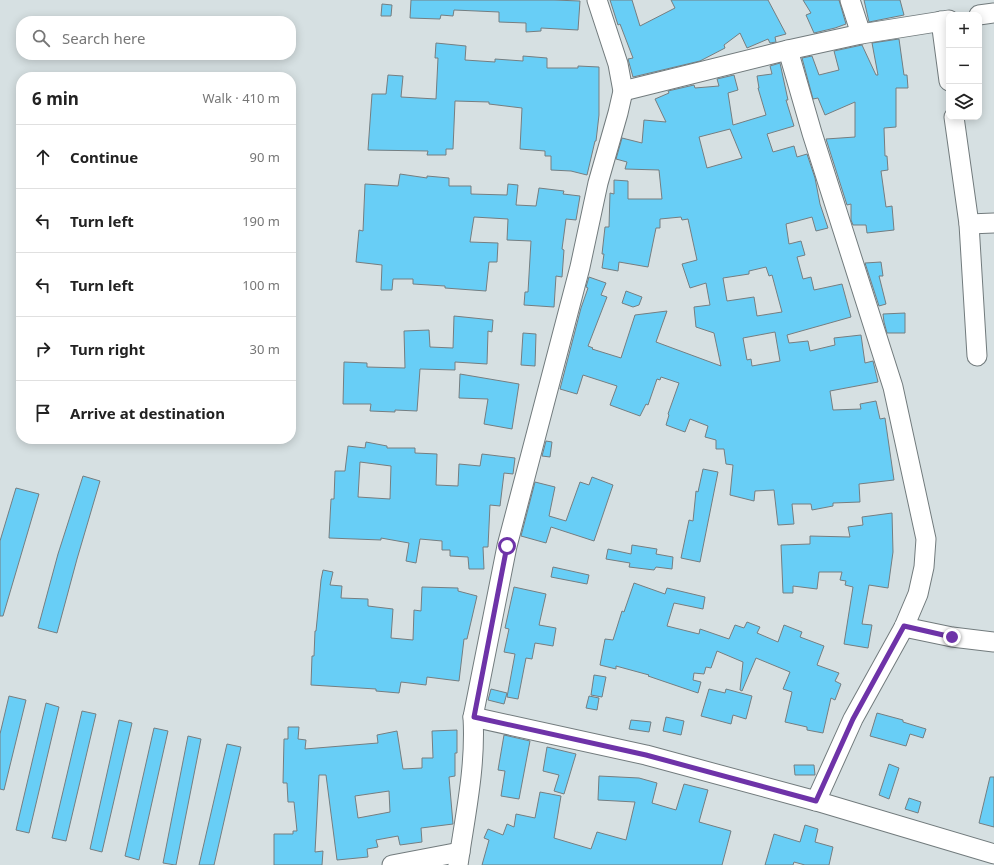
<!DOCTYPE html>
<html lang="en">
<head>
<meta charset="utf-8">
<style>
  body { margin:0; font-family:"Noto Sans",sans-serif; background:#f2f2f2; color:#222 }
  .controls { position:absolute; right:12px; top:12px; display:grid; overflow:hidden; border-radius:8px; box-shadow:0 2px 10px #0003 }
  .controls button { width:36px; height:36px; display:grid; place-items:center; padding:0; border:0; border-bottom:1px solid #e0e0e0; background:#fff; color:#222; font:20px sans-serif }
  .stop { position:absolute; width:12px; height:12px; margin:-9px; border:3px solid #6e33a8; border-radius:50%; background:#fff }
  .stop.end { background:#6e33a8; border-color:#fff; box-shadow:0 1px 4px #0008 }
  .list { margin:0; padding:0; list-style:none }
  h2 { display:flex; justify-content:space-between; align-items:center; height:52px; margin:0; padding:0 16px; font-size:17px }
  h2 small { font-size:13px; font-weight:400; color:#767676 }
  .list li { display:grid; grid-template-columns:26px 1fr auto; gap:12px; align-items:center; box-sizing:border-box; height:64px; padding:0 16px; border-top:1px solid #e0e0e0 }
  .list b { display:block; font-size:15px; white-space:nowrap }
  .list em { font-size:13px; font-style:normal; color:#767676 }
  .icon { flex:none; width:22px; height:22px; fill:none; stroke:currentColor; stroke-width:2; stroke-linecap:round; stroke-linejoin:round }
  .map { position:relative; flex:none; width:994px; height:865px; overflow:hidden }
  .search { position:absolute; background:#fff; box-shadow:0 2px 10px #0003; left:16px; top:16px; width:280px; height:44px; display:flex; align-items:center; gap:10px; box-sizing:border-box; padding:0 14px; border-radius:16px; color:#767676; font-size:15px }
  .panel { position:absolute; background:#fff; box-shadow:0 2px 10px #0003; left:16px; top:72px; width:280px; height:372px; border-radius:16px }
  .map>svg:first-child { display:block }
  .building { fill:#68cef6; stroke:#757e81; fill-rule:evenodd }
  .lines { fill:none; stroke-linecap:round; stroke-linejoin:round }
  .minor-casing { stroke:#727b7d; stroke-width:21 }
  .minor { stroke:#fff; stroke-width:19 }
  .route { stroke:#6e33a8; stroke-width:5 }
</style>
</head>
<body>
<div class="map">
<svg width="994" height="865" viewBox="0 0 994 865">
  <rect width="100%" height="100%" fill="#d6e0e2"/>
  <!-- building -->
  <g class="building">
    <path d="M 411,0 L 554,0 L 580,1 L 578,30 L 541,28 L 541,31 L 526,32 L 526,23 L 499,22 L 499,12 L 454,10 L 453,16 L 441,15 L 440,19 L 410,18 Z"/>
    <path d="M 610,0 L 632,0 L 640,26 L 675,8 L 671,0 L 768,0 L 786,34 L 775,37 L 776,42 L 770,43 L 768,39 L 747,48 L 740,33 L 724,45 L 725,48 L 700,61 L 633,77 L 628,59 L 633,58 L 620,24 L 618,25 Z"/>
    <path d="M 803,0 L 839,0 L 846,24 L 835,28 L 814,33 L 806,15 L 811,13 Z"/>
    <path d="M 864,0 L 900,0 L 904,15 L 869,22 Z"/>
    <path d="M 382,4 L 392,5 L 391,16 L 381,16 Z"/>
    <path d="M 899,39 L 904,75 L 907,75 L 908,88 L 896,88 L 896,127 L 884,128 L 885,156 L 887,156 L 888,170 L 881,171 L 886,207 L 892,206 L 894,230 L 867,233 L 866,225 L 853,225 L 851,220 L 851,204 L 847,205 L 826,139 L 855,137 L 855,102 L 825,115 L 818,98 L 813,99 L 802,58 L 812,56 L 819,75 L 839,70 L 834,51 L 862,45 L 876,75 L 878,75 L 872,43 Z"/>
    <path d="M 436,43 L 466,46 L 465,60 L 495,62 L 495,59 L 523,61 L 523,56 L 547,58 L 547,68 L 578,68 L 578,66 L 599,67 L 599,115 L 596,141 L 595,141 L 587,175 L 571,171 L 551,170 L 551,156 L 545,156 L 545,151 L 520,149 L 522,108 L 489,104 L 489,102 L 455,101 L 453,149 L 446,149 L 446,155 L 427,155 L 428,151 L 368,150 L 372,94 L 386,94 L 388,75 L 403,76 L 401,97 L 436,99 L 438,58 L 435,58 Z"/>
    <path d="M 780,63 L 788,100 L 786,100 L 794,126 L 767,134 L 773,152 L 794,146 L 797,157 L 807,154 L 815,178 L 820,204 L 828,228 L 816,231 L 812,217 L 786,224 L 789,244 L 801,241 L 805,255 L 797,257 L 803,279 L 811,277 L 814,290 L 842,284 L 851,317 L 787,335 L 789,343 L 808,341 L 810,351 L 835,345 L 834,338 L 861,335 L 865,363 L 873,361 L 878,382 L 830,391 L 833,410 L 861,409 L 860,404 L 876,401 L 880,419 L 885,418 L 894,480 L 859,484 L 860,502 L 833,503 L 833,506 L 812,510 L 811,504 L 792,504 L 794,524 L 778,525 L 774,490 L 755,491 L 754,501 L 730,495 L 733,465 L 726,464 L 724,449 L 716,449 L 716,440 L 705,437 L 708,426 L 690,419 L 685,432 L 666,425 L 669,415 L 668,414 L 679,383 L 661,377 L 660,380 L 657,379 L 648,405 L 646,404 L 640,416 L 610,405 L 617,386 L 583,375 L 577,394 L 560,389 L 581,308 L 588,288 L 586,287 L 589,277 L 606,283 L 601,295 L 607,297 L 588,346 L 593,348 L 592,349 L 621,358 L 635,315 L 667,311 L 656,342 L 721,366 L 714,333 L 696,327 L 694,307 L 710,305 L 706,283 L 690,288 L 682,264 L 697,260 L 688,219 L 682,220 L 681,217 L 660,219 L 660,228 L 656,228 L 648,267 L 619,262 L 618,271 L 602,268 L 604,254 L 602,254 L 605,227 L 609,227 L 610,193 L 614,194 L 614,180 L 628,181 L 628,199 L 662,199 L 659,170 L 625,169 L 627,162 L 616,159 L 622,138 L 642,143 L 644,120 L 666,122 L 655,99 L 669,93 L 668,91 L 694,85 L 695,88 L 719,86 L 717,79 L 734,75 L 738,90 L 728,93 L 733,125 L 766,115 L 758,88 L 759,88 L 757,76 L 772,74 L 770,66 ZM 730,129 L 742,158 L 707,168 L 699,137 ZM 766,267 L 769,276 L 772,275 L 782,312 L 757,316 L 754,297 L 727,301 L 723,278 L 749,274 L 749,271 ZM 775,332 L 780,361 L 752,366 L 751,359 L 747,360 L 743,338 Z"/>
    <path d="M 400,174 L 427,178 L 427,176 L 449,178 L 449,186 L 471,186 L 471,194 L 507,195 L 508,184 L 518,185 L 516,205 L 536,206 L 539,188 L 564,191 L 563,194 L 580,196 L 576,220 L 566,219 L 562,249 L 564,250 L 562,277 L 556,276 L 554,307 L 524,305 L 525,292 L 528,292 L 531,241 L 507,240 L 508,219 L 474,217 L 470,242 L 498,243 L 497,262 L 489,262 L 486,291 L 445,288 L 445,286 L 413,284 L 413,279 L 393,279 L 392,290 L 381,290 L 382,265 L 356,262 L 359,230 L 363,231 L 365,184 L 398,186 Z"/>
    <path d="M 881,262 L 883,276 L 879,276 L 886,304 L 879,306 L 865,263 Z"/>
    <path d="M 626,291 L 642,297 L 639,305 L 633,307 L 622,303 Z"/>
    <path d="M 905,313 L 905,333 L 887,333 L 884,322 L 883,314 Z"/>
    <path d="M 454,316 L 493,320 L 492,332 L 488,331 L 487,364 L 455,362 L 455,370 L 420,369 L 417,411 L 395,410 L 395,412 L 370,411 L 371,404 L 343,404 L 344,362 L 367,363 L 367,367 L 405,368 L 404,331 L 429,330 L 430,347 L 453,348 Z"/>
    <path d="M 523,333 L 536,334 L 535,366 L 521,365 Z"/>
    <path d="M 460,374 L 519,384 L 512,429 L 484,424 L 488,399 L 459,398 Z"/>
    <path d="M 546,441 L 552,442 L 550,457 L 542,456 Z"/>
    <path d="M 366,442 L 387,446 L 387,448 L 415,448 L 415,453 L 437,454 L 436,485 L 458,486 L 459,464 L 480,466 L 482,454 L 515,458 L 513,474 L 504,473 L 500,506 L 490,505 L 488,547 L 483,547 L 484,569 L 469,569 L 468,557 L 450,556 L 450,550 L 442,550 L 442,541 L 420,539 L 416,563 L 406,561 L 409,543 L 381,538 L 381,540 L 329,538 L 331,499 L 334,499 L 335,471 L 345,471 L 348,446 L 365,448 ZM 360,462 L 391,466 L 390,499 L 358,497 Z"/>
    <path d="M 703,469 L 718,472 L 700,562 L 681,558 L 689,520 L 693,521 L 696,491 L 698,492 Z"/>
    <path d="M 83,476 L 100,481 L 77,559 L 57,633 L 38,628 L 58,554 Z"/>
    <path d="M 592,477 L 613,485 L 594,541 L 551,527 L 546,543 L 521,536 L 535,482 L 555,487 L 549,516 L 566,521 L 580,482 L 589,485 Z"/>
    <path d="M 16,488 L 39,494 L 3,616 L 0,616 L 0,541 Z"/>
    <path d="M 892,513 L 893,552 L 888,588 L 869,585 L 862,624 L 872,625 L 868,648 L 844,644 L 853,587 L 845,585 L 846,581 L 840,580 L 842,572 L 819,572 L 817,589 L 793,586 L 793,593 L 783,593 L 781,545 L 810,544 L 810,536 L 850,537 L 848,527 L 863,525 L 862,517 Z"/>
    <path d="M 632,545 L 657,549 L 656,554 L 673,557 L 672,569 L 656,567 L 654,570 L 629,567 L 630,563 L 606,559 L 608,549 L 631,554 Z"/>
    <path d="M 553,567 L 589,575 L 587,584 L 551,577 Z"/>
    <path d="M 323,570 L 333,572 L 330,585 L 342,586 L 341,598 L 368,599 L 368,606 L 393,609 L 391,638 L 413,640 L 414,610 L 421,611 L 422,587 L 458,588 L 458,591 L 477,596 L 467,639 L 464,639 L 459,681 L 427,677 L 426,685 L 401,682 L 399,693 L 376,691 L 376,689 L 311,685 L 312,656 L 314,656 L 315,631 L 316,631 L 321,580 Z"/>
    <path d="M 634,583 L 665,594 L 667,588 L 705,597 L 703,609 L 674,603 L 667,626 L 699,634 L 700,629 L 729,639 L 735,625 L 744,628 L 747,622 L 760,627 L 757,633 L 778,642 L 784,625 L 802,632 L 800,637 L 824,646 L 817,665 L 839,673 L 835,681 L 841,684 L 835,700 L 831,698 L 823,733 L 807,730 L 807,727 L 785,722 L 792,692 L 783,689 L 790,672 L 756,658 L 742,691 L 740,690 L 743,662 L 717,651 L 711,668 L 706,667 L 704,674 L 694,673 L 693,680 L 701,682 L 698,693 L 648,676 L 649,675 L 616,666 L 616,669 L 600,665 L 605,639 L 613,640 L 622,611 L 624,612 Z"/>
    <path d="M 514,587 L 546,594 L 539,625 L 556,628 L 553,646 L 535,643 L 532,659 L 526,658 L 518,699 L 507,697 L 515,654 L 504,652 L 509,629 L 505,628 Z"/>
    <path d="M 594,675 L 606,677 L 602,697 L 591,695 Z"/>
    <path d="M 491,689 L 507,693 L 504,704 L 488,700 Z"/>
    <path d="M 709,689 L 725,693 L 726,689 L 752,696 L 746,719 L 733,715 L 731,724 L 701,716 Z"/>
    <path d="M 9,696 L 26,700 L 4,790 L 0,789 L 0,734 Z"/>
    <path d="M 589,696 L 599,698 L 597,710 L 586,708 Z"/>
    <path d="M 46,703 L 59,707 L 29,833 L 16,830 Z"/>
    <path d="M 82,711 L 96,714 L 66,841 L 52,838 Z"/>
    <path d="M 877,713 L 903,720 L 903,722 L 926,729 L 923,738 L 910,734 L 906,746 L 870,736 Z"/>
    <path d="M 666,717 L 684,721 L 681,735 L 663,731 Z"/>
    <path d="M 119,720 L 132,723 L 102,852 L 90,849 Z"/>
    <path d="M 631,720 L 651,722 L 649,732 L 629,729 Z"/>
    <path d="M 288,727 L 299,727 L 298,739 L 306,740 L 305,749 L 378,743 L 377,735 L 397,731 L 403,769 L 422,768 L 422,758 L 433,758 L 432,731 L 457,730 L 457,753 L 455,753 L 455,776 L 449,777 L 453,824 L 421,828 L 422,842 L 400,845 L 398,836 L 376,840 L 378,847 L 367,849 L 368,857 L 337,860 L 326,775 L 319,775 L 315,852 L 323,851 L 322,865 L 274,865 L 274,834 L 293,834 L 293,831 L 297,831 L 294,802 L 288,802 L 287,783 L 283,783 L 284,739 L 288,739 ZM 389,791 L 390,812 L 358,818 L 355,796 Z"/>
    <path d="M 154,728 L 168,731 L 139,860 L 125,856 Z"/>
    <path d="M 504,735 L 530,741 L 519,799 L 501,796 L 505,771 L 498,770 Z"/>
    <path d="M 188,736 L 201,739 L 176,865 L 175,865 L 163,863 Z"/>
    <path d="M 227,744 L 241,747 L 214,865 L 199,865 Z"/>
    <path d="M 547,747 L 576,754 L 564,794 L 554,791 L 559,775 L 543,771 Z"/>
    <path d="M 889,764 L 899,768 L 889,799 L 879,795 Z"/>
    <path d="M 794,765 L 814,765 L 815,775 L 795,775 Z"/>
    <path d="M 599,776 L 639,778 L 657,783 L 652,803 L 676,810 L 684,784 L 708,790 L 699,822 L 731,831 L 722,865 L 482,865 L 489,840 L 484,838 L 488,829 L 503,835 L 507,824 L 514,827 L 516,814 L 535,818 L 540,792 L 561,796 L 554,838 L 591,849 L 597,832 L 626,840 L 635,802 L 598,800 Z"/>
    <path d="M 990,777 L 994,777 L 994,827 L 979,823 Z"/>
    <path d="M 909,798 L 921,802 L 918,813 L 905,809 Z"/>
    <path d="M 805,825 L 818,829 L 815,842 L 833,847 L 829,865 L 805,865 L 794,862 L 793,865 L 765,865 L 774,834 L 800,842 Z"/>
  </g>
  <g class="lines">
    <defs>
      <g id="minor">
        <path d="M 850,0 L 861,34"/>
        <path d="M 979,15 L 994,13"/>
        <path d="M 941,21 L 949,81"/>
        <path d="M 788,50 L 812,133 L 893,387 L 926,539 L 924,567 L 918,594 L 904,627 L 853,719 L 816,801"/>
        <path d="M 623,91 L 788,50 L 861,34 L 949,20"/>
        <path d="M 954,117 L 969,224 L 977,356"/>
        <path d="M 969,224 L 994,223"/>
        <path d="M 904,627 L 952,637 L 994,642"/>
        <path d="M 473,717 L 646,755 L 816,801 L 994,854"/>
        <path d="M 392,865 L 460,852"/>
        <path d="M 458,865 C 465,816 476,767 473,717 L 507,546 L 580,267 L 598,183 L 618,113 L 623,91 L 618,64 L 597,0"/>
      </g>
    </defs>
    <!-- minor casing -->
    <use href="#minor" class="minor-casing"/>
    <!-- minor -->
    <use href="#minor" class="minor"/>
  </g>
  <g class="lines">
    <!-- route -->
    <path class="route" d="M 507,546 L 474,717 L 646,755 L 816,801 L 853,719 L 904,626 L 952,637"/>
  </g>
</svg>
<div class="controls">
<button>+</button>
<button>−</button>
<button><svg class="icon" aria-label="layers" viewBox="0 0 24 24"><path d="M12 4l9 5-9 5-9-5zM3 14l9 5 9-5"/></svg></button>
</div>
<div class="stop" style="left:507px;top:546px"></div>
<div class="stop end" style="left:952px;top:637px"></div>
<div class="search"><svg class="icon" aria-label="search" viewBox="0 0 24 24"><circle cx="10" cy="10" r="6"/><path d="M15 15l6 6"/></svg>Search here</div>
<section class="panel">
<h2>6 min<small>Walk · 410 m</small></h2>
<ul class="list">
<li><svg class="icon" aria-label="ahead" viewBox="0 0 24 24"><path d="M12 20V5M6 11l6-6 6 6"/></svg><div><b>Continue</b></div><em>90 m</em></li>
<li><svg class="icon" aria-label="left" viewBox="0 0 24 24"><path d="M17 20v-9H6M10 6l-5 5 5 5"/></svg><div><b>Turn left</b></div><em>190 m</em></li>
<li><svg class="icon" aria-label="left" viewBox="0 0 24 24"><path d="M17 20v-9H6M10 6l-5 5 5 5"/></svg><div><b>Turn left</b></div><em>100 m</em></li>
<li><svg class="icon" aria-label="right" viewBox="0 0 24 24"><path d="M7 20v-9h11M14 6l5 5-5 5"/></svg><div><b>Turn right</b></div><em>30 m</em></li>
<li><svg class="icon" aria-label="arrive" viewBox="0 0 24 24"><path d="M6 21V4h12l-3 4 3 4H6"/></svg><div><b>Arrive at destination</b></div></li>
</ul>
</section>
</div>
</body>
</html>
